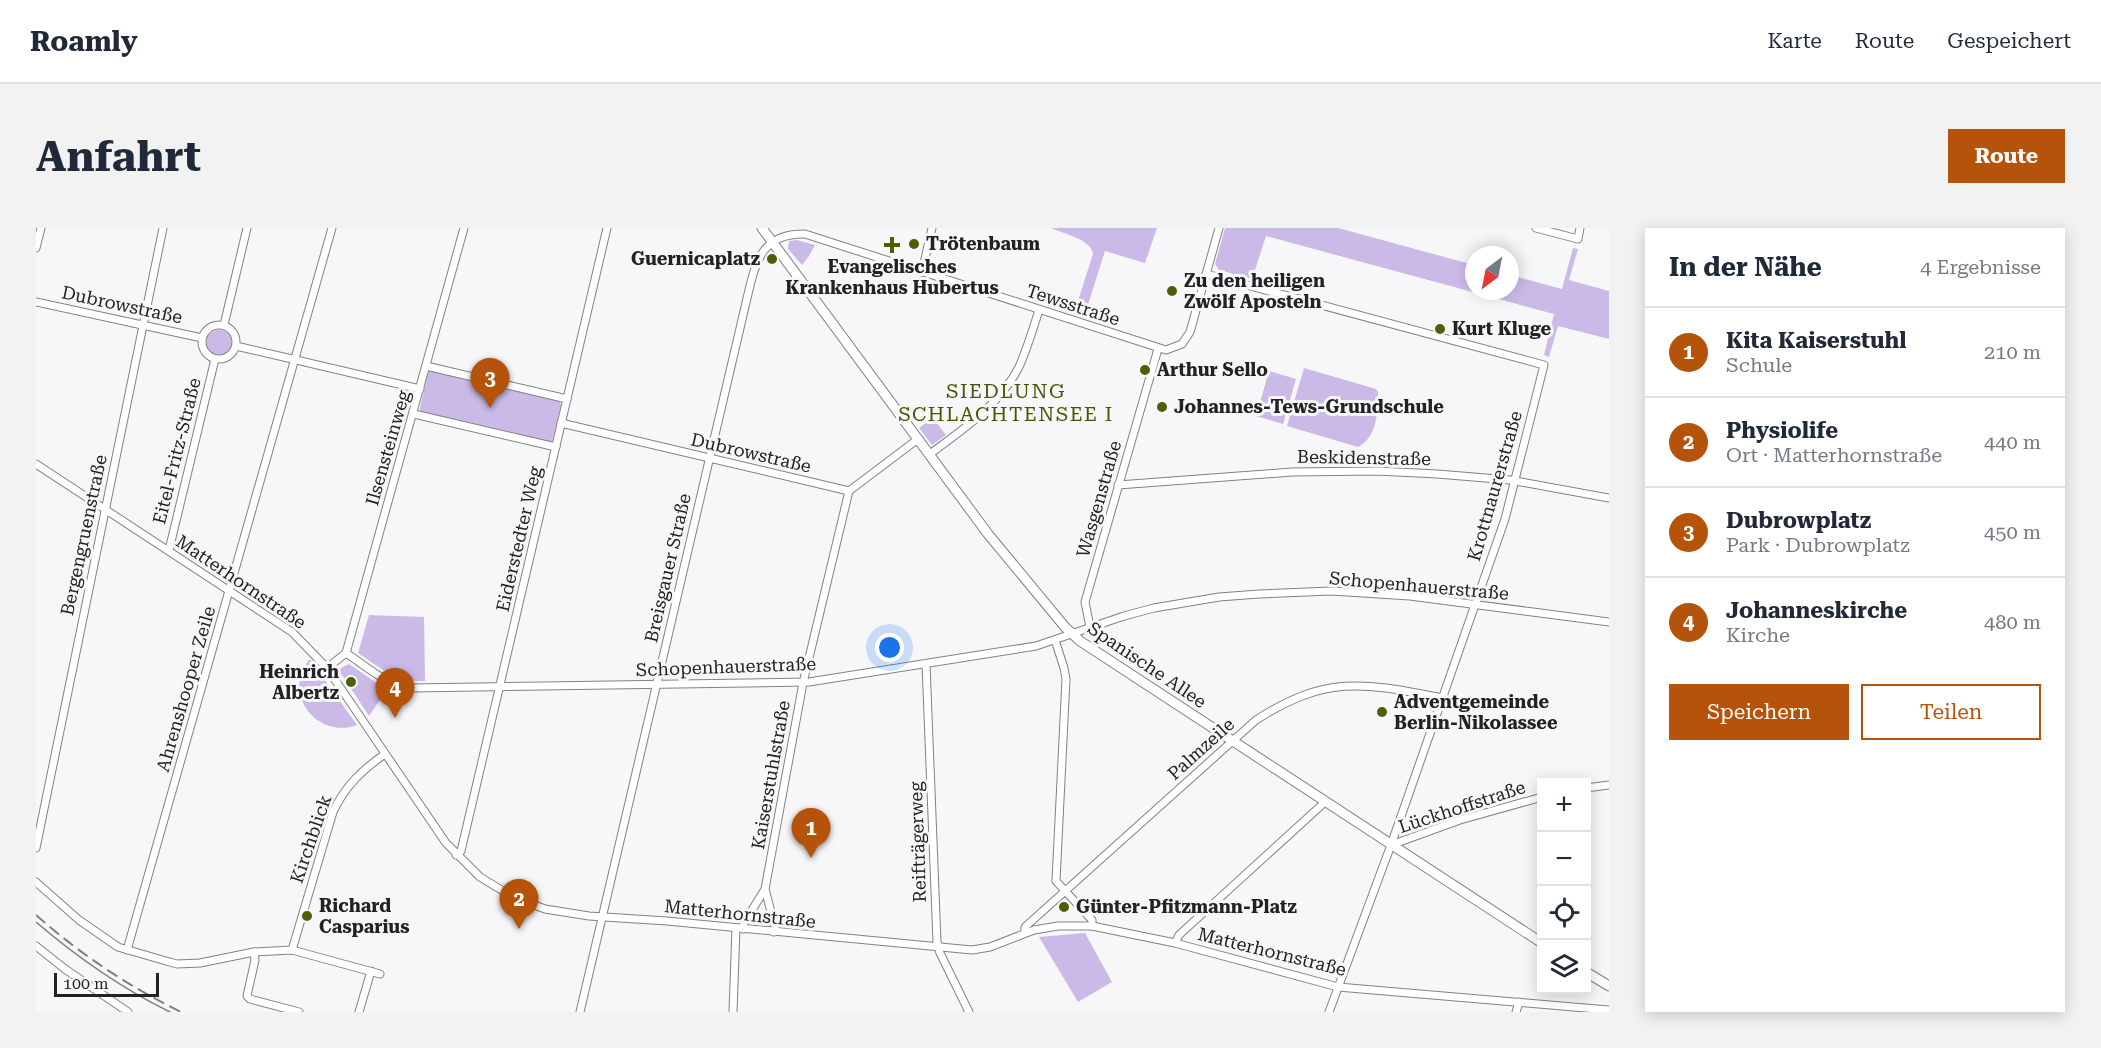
<!DOCTYPE html>
<html lang="de">
<head>
<meta charset="utf-8">
<style>
  body { margin:0; font-family:"Roboto Serif",serif; background:#f2f2f3; color:#1f2937 }
  .controls { position:absolute; right:18px; bottom:18px; display:grid; overflow:hidden; border-radius:0px; box-shadow:0 3px 15px #0003 }
  .controls button { width:54px; height:54px; display:grid; place-items:center; padding:0; border:0; border-bottom:2px solid #e0e1e3; background:#fff; color:#1f2937; font:30px sans-serif }
  .compass { position:absolute; left:1429px; top:18px; width:54px; height:54px; border-radius:50%; background:#fff; box-shadow:0 3px 15px #0003; rotate:212deg }
  .scale { position:absolute; left:18px; bottom:15px; width:105px; box-sizing:border-box; padding-left:6px; border:3px solid #222223; border-top:0; font-size:16px; line-height:21px; white-space:nowrap; color:#222223; -webkit-text-stroke:4px #f7f6f9; paint-order:stroke }
  .you { position:absolute; left:854px; top:420px; width:21px; height:21px; margin:-15px; border:4px solid #fff; border-radius:50%; background:#1a73e8; box-shadow:0 0 0 9px #1a73e833 }
  .badge { display:grid; place-items:center; width:39px; height:39px; border-radius:50%; background:#b45309; color:#fff; font-size:20px; font-weight:700 }
  .pin { position:absolute; translate:-50% -50px; filter:drop-shadow(0 2px 3px #0008) }
  .pin::after { content:''; position:absolute; top:32px; width:21px; height:18px; background:inherit; clip-path:polygon(0 0,100% 0,50% 100%) }
  .list { margin:0; padding:0; list-style:none }
  h2 { display:flex; justify-content:space-between; align-items:center; height:78px; margin:0; padding:0 24px; font-size:26px }
  h2 small { font-size:20px; font-weight:400; color:#747a83 }
  .list li { display:grid; grid-template-columns:39px 1fr auto; gap:18px; align-items:center; box-sizing:border-box; height:90px; padding:0 24px; border-top:2px solid #e0e1e3 }
  .list b { display:block; font-size:22px; white-space:nowrap }
  .list p { margin:0; font-size:20px; white-space:nowrap; color:#747a83 }
  .list em { font-size:20px; font-style:normal; color:#747a83 }
  .actions { display:flex; gap:12px; padding:18px 24px }
  .actions a { flex:1; padding:14px 0; border:2px solid #b45309; border-radius:0px; text-align:center; font-size:21px; color:#b45309 }
  .actions .main { background:#b45309; color:#fff }
  .icon { flex:none; width:33px; height:33px; fill:none; stroke:currentColor; stroke-width:2; stroke-linecap:round; stroke-linejoin:round }
  .map { position:relative; flex:none; width:1573px; height:784px; overflow:hidden; border-radius:0px }
  header { display:flex; align-items:center; gap:36px; box-sizing:border-box; height:84px; padding:0 30px; background:#fff; border-bottom:2px solid #e0e1e3 }
  header strong { font-size:28px }
  nav { display:flex; gap:33px; margin-inline-start:auto; font-size:21px }
  .intro { display:flex; align-items:center; justify-content:space-between; box-sizing:border-box; height:144px; padding:0 36px }
  h1 { margin:0; font-size:42px }
  .button { padding:15px 27px; border-radius:0px; background:#b45309; color:#fff; font-size:21px; font-weight:700 }
  main { display:flex; gap:36px; padding:0 36px }
  aside { flex:1; background:#fff; border-radius:0px; box-shadow:0 3px 15px #0003 }
  .map>svg:first-child { display:block }
  .green { fill:#cbbae8 }
  .lines { fill:none; stroke-linecap:round; stroke-linejoin:round }
  .minor-casing { stroke:#828284; stroke-width:9 }
  .secondary-casing { stroke:#828284; stroke-width:11 }
  .minor { stroke:#fff; stroke-width:7 }
  .secondary { stroke:#fff; stroke-width:9 }
  .tram { stroke:#807f81; stroke-width:1.5 }
  .rail { stroke:#807f81; stroke-width:2; stroke-dasharray:12 6; stroke-linecap:butt }
  .poi-dot { fill:#4d6005; stroke:#f7f6f9; stroke-width:2 }
  .labels { text-anchor:middle; stroke-width:6; stroke-linejoin:round; paint-order:stroke }
  .poi-label { font-size:18px; font-weight:bold; fill:#222223; stroke:#f7f6f9; text-anchor:start }
  .street-label { font-size:18px; fill:#222223; stroke:#f7f6f9 }
  .neighbourhood-label { font-size:20px; letter-spacing:1.5px; fill:#465605; stroke:#f7f6f9 }
</style>
</head>
<body>
<header>
<strong>Roamly</strong>
<nav><a>Karte</a><a>Route</a><a>Gespeichert</a></nav>
</header>
<div class="intro"><h1>Anfahrt</h1><a class="button">Route</a></div>
<main>
<div class="map">
<svg width="1573" height="784" viewBox="0 0 1573 784">
  <rect width="100%" height="100%" fill="#f7f6f9"/>
  <!-- green -->
  <g class="green">
    <path d="M 1015,0 L 1121,0 L 1109,35 L 1069,23 L 1048,89 L 1038,85 L 1057,26 C 1055,11 1028,6 1015,0 Z"/>
    <path d="M 1189,0 L 1302,0 L 1438,37 L 1438,63 L 1474,63 L 1474,47 L 1526,61 L 1537,20 L 1542,21 L 1533,52 L 1573,63 L 1573,111 L 1522,98 L 1513,129 L 1508,127 L 1518,86 L 1230,8 L 1216,51 L 1183,42 L 1179,36 Z"/>
    <path d="M 761,12 L 779,17 L 773,28 L 766,37 L 752,21 L 753,13 Z"/>
    <circle cx="183" cy="115" r="13"/>
    <path d="M 1268,140 L 1340,161 L 1342,164 C 1342,184 1341,209 1322,219 L 1251,198 Z"/>
    <path d="M 395,142 L 523,172 L 525,177 L 516,214 L 513,215 L 383,184 L 392,145 Z"/>
    <path d="M 1233,143 L 1260,151 L 1247,196 L 1220,188 Z"/>
    <path d="M 897,190 L 910,207 L 896,217 L 883,200 Z"/>
    <path d="M 333,387 L 388,389 L 389,453 C 359,454 345,440 322,425 Z"/>
    <path d="M 274,431 L 321,497 C 280,512 245,464 274,431 Z"/>
    <path d="M 313,436 L 351,462 L 333,488 L 304,444 L 303,441 Z"/>
    <path d="M 1049,705 L 1076,754 L 1042,774 L 1003,709 Z"/>
  </g>
  <g class="lines">
    <defs>
      <g id="minor">
        <path d="M 1500,0 L 1542,11 L 1544,0"/>
        <path d="M 0,20 L 5,0"/>
        <path d="M 886,44 L 896,0"/>
        <path d="M 1170,46 L 1508,137 L 1469,291 L 1355,617 L 1293,784"/>
        <path d="M 0,74 L 166,110"/>
        <circle cx="183" cy="114" r="17"/>
        <path d="M 188,97 L 211,0"/>
        <path d="M 200,118 L 384,161"/>
        <path d="M 390,138 L 531,171"/>
        <path d="M 378,186 L 520,219"/>
        <path d="M 525,195 L 813,263 L 882,211"/>
        <path d="M 894,226 C 927,201 963,178 983,139 C 991,121 997,101 1003,82"/>
        <path d="M 0,236 L 256,404 L 291,440 L 410,615 L 444,649 L 477,669 L 509,681 L 553,688 L 631,693 L 936,722 L 954,719 L 998,702 L 1022,698 L 1056,698 L 1139,715 L 1302,759 L 1573,782"/>
        <path d="M 1082,257 L 1256,244 L 1341,243 L 1401,246 L 1474,252 L 1573,270"/>
        <path d="M 133,322 L 179,131"/>
        <path d="M 1054,399 L 1049,374 L 1122,121"/>
        <path d="M 1019,412 L 1028,440 L 1030,451 L 1020,653 L 1056,692 L 1056,698"/>
        <path d="M 310,425 C 333,440 347,455 375,460 L 773,454 L 1000,418 L 1088,388 L 1118,380 L 1183,369 L 1223,366 L 1295,363 L 1374,368 L 1573,394"/>
        <path d="M 890,436 L 901,714 L 904,725 L 933,784"/>
        <path d="M 291,440 L 310,425 L 428,0"/>
        <path d="M 1550,560 L 1573,557"/>
        <path d="M 1355,617 L 1424,592 L 1506,569"/>
        <path d="M 0,620 L 127,0"/>
        <path d="M 420,627 L 425,623 L 571,0"/>
        <path d="M 0,654 L 43,692 L 82,719 L 130,733 L 141,736 L 164,735 L 218,724 L 256,722 L 344,746"/>
        <path d="M 729,661 L 739,699 L 738,704"/>
        <path d="M 707,701 L 708,695 L 729,661 L 767,455 L 813,263"/>
        <path d="M 989,704 L 989,699 L 1220,492 C 1292,446 1328,455 1407,470"/>
        <path d="M 1139,715 L 1143,707 L 1289,574"/>
        <path d="M 0,718 L 29,741 L 92,784"/>
        <path d="M 91,722 L 296,0"/>
        <path d="M 256,722 L 297,584 C 309,558 326,542 349,526"/>
        <path d="M 218,724 L 219,732 L 211,768 L 214,771 L 263,784"/>
        <path d="M 323,784 L 335,743"/>
        <path d="M 544,784 L 712,66 C 720,32 727,5 769,6 L 1130,122 L 1146,116 L 1154,104 L 1183,0"/>
        <path d="M 697,784 L 700,700"/>
        <path d="M 1480,784 L 1483,774"/>
      </g>
      <g id="secondary">
        <path d="M 726,0 L 952,306 L 1029,399 L 1044,413 L 1506,715"/>
        <path d="M 1550,744 L 1573,758"/>
      </g>
    </defs>
    <!-- minor casing -->
    <use href="#minor" class="minor-casing"/>
    <!-- secondary casing -->
    <use href="#secondary" class="secondary-casing"/>
    <!-- minor -->
    <use href="#minor" class="minor"/>
    <!-- secondary -->
    <use href="#secondary" class="secondary"/>
    <!-- tram -->
    <path class="tram" d="M 0,694 C 41,729 85,760 134,784"/>
    <!-- rail -->
    <path class="rail" d="M 0,687 C 44,726 92,758 145,784"/>
  </g>
  <!-- markers -->
  <g class="poi-dot">
    <circle cx="878" cy="16" r="6"/>
    <path d="M853 8h6v6h6v6h-6v6h-6v-6h-6v-6h6z"/>
    <circle cx="736" cy="31" r="6"/>
    <circle cx="1136" cy="63" r="6"/>
    <circle cx="1404" cy="101" r="6"/>
    <circle cx="1109" cy="142" r="6"/>
    <circle cx="1126" cy="179" r="6"/>
    <circle cx="315" cy="454" r="6"/>
    <circle cx="1346" cy="484" r="6"/>
    <circle cx="1028" cy="679" r="6"/>
    <circle cx="271" cy="688" r="6"/>
  </g>
  <g class="labels">
    <!-- poi labels -->
    <g class="poi-label">
      <text x="890" y="22">Trötenbaum</text>
      <text x="724" y="37" text-anchor="end">Guernicaplatz</text>
      <text x="856" y="45" text-anchor="middle">Evangelisches<tspan x="856" dy="21">Krankenhaus Hubertus</tspan></text>
      <text x="1148" y="59">Zu den heiligen<tspan x="1148" dy="21">Zwölf Aposteln</tspan></text>
      <text x="1416" y="107">Kurt Kluge</text>
      <text x="1121" y="148">Arthur Sello</text>
      <text x="1138" y="185">Johannes-Tews-Grundschule</text>
      <text x="303" y="450" text-anchor="end">Heinrich<tspan x="303" dy="21">Albertz</tspan></text>
      <text x="1358" y="480">Adventgemeinde<tspan x="1358" dy="21">Berlin-Nikolassee</tspan></text>
      <text x="283" y="684">Richard<tspan x="283" dy="21">Casparius</tspan></text>
      <text x="1040" y="685">Günter-Pfitzmann-Platz</text>
    </g>
    <!-- street labels -->
    <g class="street-label">
      <text transform="translate(86 77) rotate(12)" y="6">Dubrowstraße</text>
      <text transform="translate(1037 77) rotate(18)" y="6">Tewsstraße</text>
      <text transform="translate(352 220) rotate(-74)" y="6">Ilsensteinweg</text>
      <text transform="translate(141 223) rotate(-76)" y="6">Eitel-Fritz-Straße</text>
      <text transform="translate(715 225) rotate(13)" y="6">Dubrowstraße</text>
      <text transform="translate(1328 230) rotate(1)" y="6">Beskidenstraße</text>
      <text transform="translate(1459 258) rotate(-74)" y="6">Krottnaurerstraße</text>
      <text transform="translate(1063 271) rotate(-74)" y="6">Wasgenstraße</text>
      <text transform="translate(48 307) rotate(-78)" y="6">Bergengruenstraße</text>
      <text transform="translate(483 311) rotate(-77)" y="6">Eiderstedter Weg</text>
      <text transform="translate(632 340) rotate(-77)" y="6">Breisgauer Straße</text>
      <text transform="translate(205 354) rotate(34)" y="6">Matterhornstraße</text>
      <text transform="translate(1383 358) rotate(5)" y="6">Schopenhauerstraße</text>
      <text transform="translate(1111 437) rotate(34)" y="6">Spanische Allee</text>
      <text transform="translate(690 439) rotate(-2)" y="6">Schopenhauerstraße</text>
      <text transform="translate(150 461) rotate(-74)" y="6">Ahrenshooper Zeile</text>
      <text transform="translate(1165 521) rotate(-42)" y="6">Palmzeile</text>
      <text transform="translate(735 547) rotate(-80)" y="6">Kaiserstuhlstraße</text>
      <text transform="translate(1426 579) rotate(-18)" y="6">Lückhoffstraße</text>
      <text transform="translate(275 611) rotate(-71)" y="6">Kirchblick</text>
      <text transform="translate(882 614) rotate(-92)" y="6">Reifträgerweg</text>
      <text transform="translate(704 686) rotate(6)" y="6">Matterhornstraße</text>
      <text transform="translate(1236 724) rotate(14)" y="6">Matterhornstraße</text>
    </g>
    <!-- neighbourhood labels -->
    <g class="neighbourhood-label">
      <text x="970" y="170">SIEDLUNG<tspan x="970" dy="23">SCHLACHTENSEE I</tspan></text>
    </g>
  </g>
</svg>
<div class="controls">
<button>+</button>
<button>−</button>
<button><svg class="icon" aria-label="locate" viewBox="0 0 24 24"><circle cx="12" cy="12" r="6"/><path d="M12 2v4M12 18v4M2 12h4M18 12h4"/></svg></button>
<button><svg class="icon" aria-label="layers" viewBox="0 0 24 24"><path d="M12 4l9 5-9 5-9-5zM3 14l9 5 9-5"/></svg></button>
</div>
<svg class="compass" viewBox="-18 -18 36 36"><path d="M0-13l5 13h-10z" fill="#e53935"/><path d="M0 13l5-13h-10z" fill="#747a83"/></svg>
<div class="scale">100 m</div>
<div class="you"></div>
<div class="pin badge" style="left:775px;top:630px">1</div>
<div class="pin badge" style="left:483px;top:701px">2</div>
<div class="pin badge" style="left:454px;top:180px">3</div>
<div class="pin badge" style="left:359px;top:490px">4</div>
</div>
<aside>
<h2>In der Nähe<small>4 Ergebnisse</small></h2>
<ul class="list">
<li><span class="badge">1</span><div><b>Kita Kaiserstuhl</b><p>Schule</p></div><em>210 m</em></li>
<li><span class="badge">2</span><div><b>Physiolife</b><p>Ort · Matterhornstraße</p></div><em>440 m</em></li>
<li><span class="badge">3</span><div><b>Dubrowplatz</b><p>Park · Dubrowplatz</p></div><em>450 m</em></li>
<li><span class="badge">4</span><div><b>Johanneskirche</b><p>Kirche</p></div><em>480 m</em></li>
</ul>
<div class="actions"><a class="main">Speichern</a><a>Teilen</a></div>
</aside>
</main>
</body>
</html>
